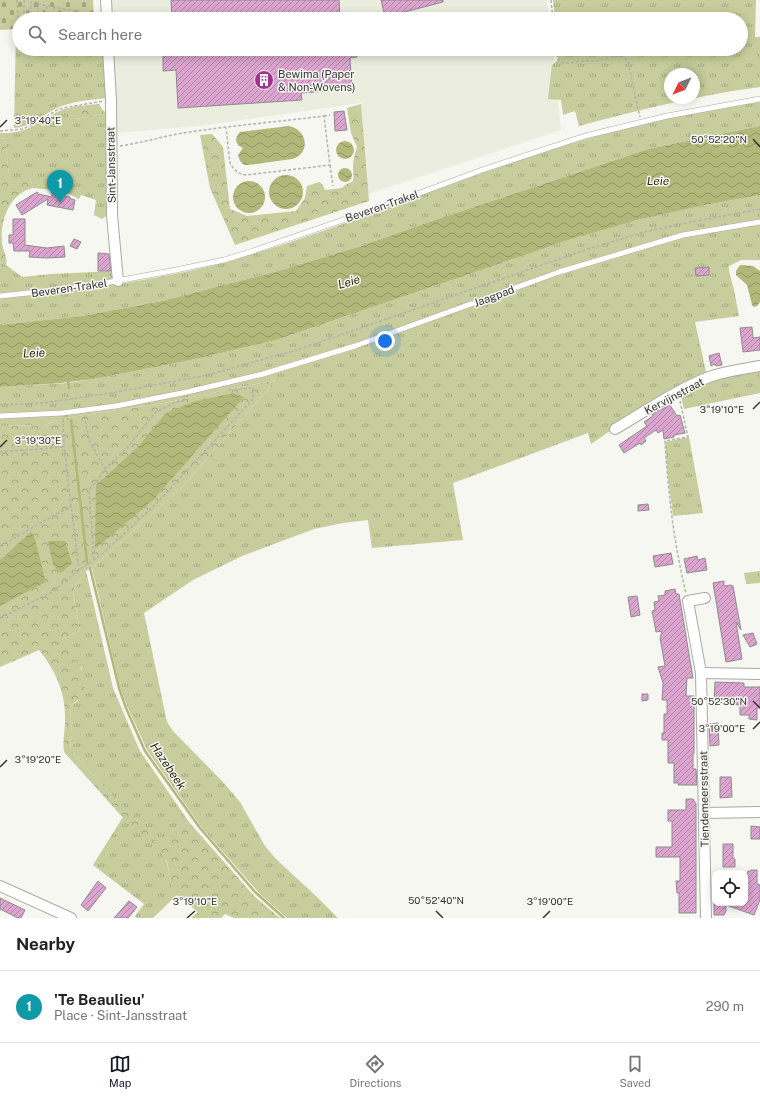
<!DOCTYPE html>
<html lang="en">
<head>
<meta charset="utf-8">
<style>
  body { margin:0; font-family:"Public Sans",sans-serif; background:#f6f6f6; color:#222 }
  .controls { position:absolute; right:12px; bottom:12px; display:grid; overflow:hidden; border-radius:8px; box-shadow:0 2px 10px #0003 }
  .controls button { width:36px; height:36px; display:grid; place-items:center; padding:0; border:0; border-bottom:1px solid #e0e0e0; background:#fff; color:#222; font:20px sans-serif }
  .compass { position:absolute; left:664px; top:68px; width:36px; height:36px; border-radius:50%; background:#fff; box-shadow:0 2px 10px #0003; rotate:228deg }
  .you { position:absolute; left:385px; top:341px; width:14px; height:14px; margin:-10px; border:3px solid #fff; border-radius:50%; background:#1a73e8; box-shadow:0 0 0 6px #1a73e833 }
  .badge { display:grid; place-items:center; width:26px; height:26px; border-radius:50%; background:#111827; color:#fff; font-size:13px; font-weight:700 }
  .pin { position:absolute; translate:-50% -33px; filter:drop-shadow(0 1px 2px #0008) }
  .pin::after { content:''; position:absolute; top:21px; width:14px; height:12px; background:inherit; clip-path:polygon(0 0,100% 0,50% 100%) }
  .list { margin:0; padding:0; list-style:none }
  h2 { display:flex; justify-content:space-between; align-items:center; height:52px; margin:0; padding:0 16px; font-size:17px }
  h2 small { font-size:13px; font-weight:400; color:#767676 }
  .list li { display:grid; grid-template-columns:26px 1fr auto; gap:12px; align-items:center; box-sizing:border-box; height:72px; padding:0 16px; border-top:1px solid #e0e0e0 }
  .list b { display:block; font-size:15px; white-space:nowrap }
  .list p { margin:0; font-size:13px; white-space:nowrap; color:#767676 }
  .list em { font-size:13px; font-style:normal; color:#767676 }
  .icon { flex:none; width:22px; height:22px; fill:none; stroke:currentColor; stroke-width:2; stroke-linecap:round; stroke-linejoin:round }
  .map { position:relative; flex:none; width:760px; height:918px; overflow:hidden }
  .search { position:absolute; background:#fff; box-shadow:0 2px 10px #0003; left:12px; right:12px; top:12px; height:44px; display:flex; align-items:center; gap:10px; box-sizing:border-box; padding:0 14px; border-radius:22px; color:#767676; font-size:15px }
  .sheet { height:124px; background:#fff }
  nav { display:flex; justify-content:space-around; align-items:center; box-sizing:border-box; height:56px; border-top:1px solid #e0e0e0; background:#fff; font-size:11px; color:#767676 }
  nav a { display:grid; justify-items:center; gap:2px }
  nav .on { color:#111827 }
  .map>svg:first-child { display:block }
  .built { fill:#ebeddf }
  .grass { fill:url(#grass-tufts); fill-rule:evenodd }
  .forest { fill:url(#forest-crowns) }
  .cemetery { fill:url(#cemetery-stones) }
  .water { fill:url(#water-waves) }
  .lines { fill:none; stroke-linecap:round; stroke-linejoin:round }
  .stream { stroke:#b1b879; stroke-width:2.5 }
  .building { fill:url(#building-hatch); stroke:#908b8f }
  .lane-casing { stroke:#a9aaa4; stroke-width:6 }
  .street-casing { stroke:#a9aaa4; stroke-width:12 }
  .path { stroke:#b2b3ae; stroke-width:1.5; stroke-dasharray:3 2; stroke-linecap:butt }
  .lane { stroke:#fff; stroke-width:5 }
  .street { stroke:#fff; stroke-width:10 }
  .ticks { fill:none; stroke:#363634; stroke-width:1.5 }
  .labels { text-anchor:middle; stroke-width:3; stroke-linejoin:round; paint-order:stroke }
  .poi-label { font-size:11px; fill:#363634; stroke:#f6f7f1; text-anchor:start }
  .street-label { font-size:11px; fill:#363634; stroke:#f6f7f1 }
  .water-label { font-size:12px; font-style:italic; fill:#2a2c10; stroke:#f6f7f1 }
  .ticks-label { font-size:10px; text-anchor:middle; fill:#363634; stroke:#f6f7f1; stroke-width:3; stroke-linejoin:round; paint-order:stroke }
</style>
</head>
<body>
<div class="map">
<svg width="760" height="918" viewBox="0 0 760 918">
  <defs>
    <pattern id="grass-tufts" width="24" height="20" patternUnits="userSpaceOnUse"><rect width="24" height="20" fill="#c7cd9c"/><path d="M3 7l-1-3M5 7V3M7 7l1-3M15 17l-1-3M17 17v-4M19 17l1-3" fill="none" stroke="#a2a780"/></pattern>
    <pattern id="forest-crowns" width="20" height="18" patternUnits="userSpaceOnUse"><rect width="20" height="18" fill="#c7cd9c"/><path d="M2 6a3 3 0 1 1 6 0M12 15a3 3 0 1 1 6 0" fill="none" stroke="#a2a780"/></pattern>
    <pattern id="cemetery-stones" width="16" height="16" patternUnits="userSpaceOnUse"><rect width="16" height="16" fill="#c7cd9c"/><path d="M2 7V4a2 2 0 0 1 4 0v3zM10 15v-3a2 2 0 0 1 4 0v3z" fill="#a2a780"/></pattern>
    <pattern id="water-waves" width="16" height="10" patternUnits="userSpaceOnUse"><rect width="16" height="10" fill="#b1b879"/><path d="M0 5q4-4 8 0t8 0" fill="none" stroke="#919664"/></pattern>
    <pattern id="building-hatch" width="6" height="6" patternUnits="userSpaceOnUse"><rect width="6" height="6" fill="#dba5cf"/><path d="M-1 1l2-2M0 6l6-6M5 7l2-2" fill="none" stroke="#b287a9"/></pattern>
  </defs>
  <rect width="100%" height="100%" fill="#f6f7f1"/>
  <!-- built -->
  <g class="built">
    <path d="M 110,0 L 547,0 L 549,19 L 111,19 Z"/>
    <path d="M 111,49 L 553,49 L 561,130 L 368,194 L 361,103 L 199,126 L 114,133 Z"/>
  </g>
  <!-- grass -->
  <g class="grass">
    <path d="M 553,0 L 756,0 L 755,37 L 760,37 L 760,87 C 699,95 639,110 579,126 L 575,111 L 563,115 L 561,100 L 548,99 L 552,65 L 558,60 L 557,49 L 741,49 L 741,19 L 555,19 ZM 670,74 L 694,74 L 694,98 L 670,98 Z"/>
    <path d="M 16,29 L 19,29 L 19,49 L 105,49 L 107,98 C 90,100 71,101 55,109 C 41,116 31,127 14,128 Z"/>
    <path d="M 760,102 L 760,126 L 648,149 L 432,221 L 361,246 L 278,271 L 162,301 L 82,316 L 0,325 L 0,262 L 6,265 L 22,277 L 51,274 L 114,271 L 120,284 C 151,278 184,273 215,265 C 340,231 459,176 583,140 C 641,123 701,110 760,102 Z"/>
    <path d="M 78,106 L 73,110 L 75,119 L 103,114 L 104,112 L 106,111 L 107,114 L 109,214 L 102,219 L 94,215 L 96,200 L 81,195 L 79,199 L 63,191 L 33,188 L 30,178 L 10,185 L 5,138 L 0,139 L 0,133 C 32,134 37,120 62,110 C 67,108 72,107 78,106 Z"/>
    <path d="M 760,195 L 760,260 L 741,260 L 729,266 L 729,271 L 734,290 L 739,316 L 695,322 L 707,376 L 624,420 L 610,431 L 591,444 L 588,433 L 453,483 L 463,540 L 372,548 L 368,520 L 343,523 L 314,529 L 242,556 L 193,580 L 144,613 L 167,722 L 173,731 L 223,782 L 240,802 L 265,846 L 276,859 L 317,897 L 338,918 L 287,918 L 260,894 L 202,828 L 147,750 L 128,708 L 120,687 L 92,568 L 184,485 L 276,380 L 164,403 L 71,417 L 44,425 L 0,426 L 0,387 L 67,383 L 94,379 L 191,360 L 276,340 L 569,240 L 641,219 L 679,210 Z"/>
    <path d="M 760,368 L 760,393 L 684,409 L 680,393 L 711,380 Z"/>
    <path d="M 689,437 L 703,513 L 673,516 L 668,477 L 665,442 Z"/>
    <path d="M 86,571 L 113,688 L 130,728 L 140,751 L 189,822 L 172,830 L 162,848 L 77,758 L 70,748 L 72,734 L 70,706 L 78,701 L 82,669 L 62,639 L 80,631 L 73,591 Z"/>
    <path d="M 760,571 L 760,583 L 746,584 L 744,573 Z"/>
    <path d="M 123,817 C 134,829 153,841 162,853 C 171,866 168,882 177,895 L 153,918 L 137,918 L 135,916 L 144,904 L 93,865 Z"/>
  </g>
  <!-- forest -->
  <g class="forest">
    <path d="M 99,104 L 104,112 L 104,114 L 75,119 L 73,115 L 73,110 L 78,106 Z"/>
    <path d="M 361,104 L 369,201 L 235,245 L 210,188 L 200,135 L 212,134 L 223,147 L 230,209 L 247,216 L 296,211 L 305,198 L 307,186 L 319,182 L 322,184 L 325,190 L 342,188 L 345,185 L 353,181 C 354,176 353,172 353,167 C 353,160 355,154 357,147 L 351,133 L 347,108 Z"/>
    <path d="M 5,138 L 10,184 L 26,177 L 30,178 L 33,188 C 9,193 0,221 2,243 C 3,251 8,258 6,265 L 0,262 L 0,139 Z"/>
    <path d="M 276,380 L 184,485 L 92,568 L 86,571 L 73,591 L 80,631 L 62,639 C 77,660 100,687 70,706 L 72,734 L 70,748 L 77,758 L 162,847 L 172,830 L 189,822 L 254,896 L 280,918 L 234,918 L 225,914 L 221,918 L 191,918 L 198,912 L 177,895 L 172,888 L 169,871 L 167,862 L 161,853 L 125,820 L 64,752 C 62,740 66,728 65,715 C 65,691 54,668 39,650 L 0,667 L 0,426 L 44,425 L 71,417 L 164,403 Z"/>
  </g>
  <!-- cemetery -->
  <path class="cemetery" d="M 0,0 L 93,0 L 94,19 L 19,19 L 19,22 L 16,23 L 16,29 L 0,30 Z"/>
  <!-- water -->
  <g class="water">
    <path d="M 289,126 C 308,130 311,154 292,159 L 248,165 L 244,165 L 240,161 L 238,155 L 243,148 C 235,145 234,138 240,132 Z"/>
    <path d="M 760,126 L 760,195 L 700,206 L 641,219 L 569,240 L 276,340 L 191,360 L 94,379 L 60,383 L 0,387 L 0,325 L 82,316 L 162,301 L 278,271 L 361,246 L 432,221 L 648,149 Z"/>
    <circle cx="345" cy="150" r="9"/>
    <circle cx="345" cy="175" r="7"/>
    <circle cx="286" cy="192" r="17"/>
    <circle cx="249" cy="197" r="16"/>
    <path d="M 740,265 L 753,266 L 760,271 L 760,302 L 757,306 L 754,307 L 752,305 L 747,285 L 736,275 L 736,271 Z"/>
    <path d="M 234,393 L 244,397 L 153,500 L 95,549 L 96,485 L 137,448 L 166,413 L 193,402 Z"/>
    <path d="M 31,532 L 34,536 L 46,582 L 0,606 L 0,560 Z"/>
    <path d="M 48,541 L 65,541 L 72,563 L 61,573 L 53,565 Z"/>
  </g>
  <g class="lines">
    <!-- stream -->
    <g class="stream">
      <path d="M 68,380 L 69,388"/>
      <path d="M 71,420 L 87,561"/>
      <path d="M 90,568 L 119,688 L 126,708 L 145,751 L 200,828 L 255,892 L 284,918"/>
    </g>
  </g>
  <!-- building -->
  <g class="building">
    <path d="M 171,0 L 339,0 L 340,19 L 172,19 Z"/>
    <path d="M 381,0 L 443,0 L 443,2 L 385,17 Z"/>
    <path d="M 163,49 L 357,49 L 357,57 L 350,58 L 352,89 L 301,93 L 302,100 L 178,108 L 176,70 L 163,71 Z"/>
    <path d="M 344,111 L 347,130 L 335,131 L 334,112 Z"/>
    <path d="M 37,192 L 38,194 L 52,197 L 52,193 L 70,197 L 69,198 L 75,200 L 73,210 L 47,205 L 48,199 L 22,215 L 16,205 Z"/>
    <path d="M 13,219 L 25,219 L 25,245 L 47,248 L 64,246 L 65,257 L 47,258 L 29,257 L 30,251 L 14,251 L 13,243 L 9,243 L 9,235 L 13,235 Z"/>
    <path d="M 74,239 L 81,242 L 77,249 L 70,246 Z"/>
    <path d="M 98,253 L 109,254 L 111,271 L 98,271 Z"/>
    <path d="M 709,267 L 709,275 L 696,276 L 695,268 Z"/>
    <path d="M 752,327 L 753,338 L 760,337 L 760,350 L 743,352 L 740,328 Z"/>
    <path d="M 719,353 L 722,365 L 716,366 L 715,364 L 711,366 L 709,356 Z"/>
    <path d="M 670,405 L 677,416 L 680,415 L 685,433 L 674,435 L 674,437 L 664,439 L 663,430 L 658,433 L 656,430 L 644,438 L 646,441 L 641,445 L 640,443 L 624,453 L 619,445 L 647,426 L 644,422 L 653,416 L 652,414 Z"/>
    <path d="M 648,504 L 649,510 L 638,511 L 638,505 Z"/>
    <path d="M 671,553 L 673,564 L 655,567 L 653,556 Z"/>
    <path d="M 697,556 L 698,560 L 705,558 L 707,570 L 687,573 L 684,559 Z"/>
    <path d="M 724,581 L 724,586 L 731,585 L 733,586 L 741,630 L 736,622 L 742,659 L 726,662 L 713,583 Z"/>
    <path d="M 675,589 L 676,594 L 679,594 L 693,678 L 687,678 L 686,696 L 694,696 L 694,753 L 693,753 L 693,769 L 696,769 L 697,785 L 678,785 L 679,783 L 674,783 L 674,763 L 668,763 L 668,740 L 662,740 L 662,733 L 664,733 L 664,714 L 667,714 L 667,700 L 662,700 L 663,683 L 658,667 L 665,666 L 660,638 L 662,631 L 656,632 L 652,611 L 655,610 L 654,602 L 659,601 L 658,596 L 665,595 L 665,591 Z"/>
    <path d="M 637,596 L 640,615 L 631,617 L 628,597 Z"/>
    <path d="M 753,633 L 757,644 L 750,647 L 743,635 Z"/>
    <path d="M 715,682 L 744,683 L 744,687 L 760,687 L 760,708 L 757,708 L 757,720 L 749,719 L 749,715 L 740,715 L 740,705 L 729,704 L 729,702 L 714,703 Z"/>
    <path d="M 642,694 L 648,694 L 648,700 L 642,701 Z"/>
    <path d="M 718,723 L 719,745 L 710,746 L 709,724 Z"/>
    <path d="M 720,777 L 731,777 L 732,797 L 720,798 Z"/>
    <path d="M 686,799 L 693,799 L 696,804 L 696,913 L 679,913 L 679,893 L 677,893 L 676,881 L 680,881 L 680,857 L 656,857 L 656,847 L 672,847 L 672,821 L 668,821 L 668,810 L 686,810 Z"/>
    <path d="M 751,826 L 760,827 L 760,839 L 751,839 Z"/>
    <path d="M 723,844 L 733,844 L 733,859 L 735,859 L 735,867 L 723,867 Z"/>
    <path d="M 751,870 L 757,870 L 757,884 L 760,885 L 760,900 L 754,915 L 726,905 L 726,911 L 724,915 L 714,915 L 714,903 L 745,903 L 745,882 L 748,871 L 751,871 Z"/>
    <path d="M 98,881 L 106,888 L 88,911 L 81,905 Z"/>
    <path d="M 0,898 L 25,910 L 21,918 L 18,918 L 0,909 Z"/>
    <path d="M 129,901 L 137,907 L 128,918 L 114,918 Z"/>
  </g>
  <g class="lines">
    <defs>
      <g id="lane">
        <path d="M 0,296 L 83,287 L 171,271 L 224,260 L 253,251 L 401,200 L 482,170 L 585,136 L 667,116 L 760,99"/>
        <path d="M 0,416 L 62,413 L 116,406 L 187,392 L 263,374 L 355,346 L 559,272 L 683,235 L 760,222"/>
      </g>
      <g id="street">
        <path d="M 106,0 L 107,19"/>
        <path d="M 108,49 L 111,100 L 112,215 L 118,281"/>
        <path d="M 615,429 C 646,411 676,390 709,377 C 725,371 743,369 760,366"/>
        <path d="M 705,598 L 688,601 L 701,673 L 706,918"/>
        <path d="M 701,673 L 760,674"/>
        <path d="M 704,813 L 760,812"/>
        <path d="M 0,886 L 71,918"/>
      </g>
    </defs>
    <!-- lane casing -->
    <use href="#lane" class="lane-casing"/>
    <!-- street casing -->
    <use href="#street" class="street-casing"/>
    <!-- path -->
    <g class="path">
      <path d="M 17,0 L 18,19 L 21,19"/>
      <path d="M 24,0 L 24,19"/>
      <path d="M 551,0 L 553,19"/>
      <path d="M 38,4 L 86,13 L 83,19"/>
      <path d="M 30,19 L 31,0"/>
      <path d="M 38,19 L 38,0"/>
      <path d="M 45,19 L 47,6"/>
      <path d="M 52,19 L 54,7"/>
      <path d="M 60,19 L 62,9"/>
      <path d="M 556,49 L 558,60 L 563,63 L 569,63 L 581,61 L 596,61 L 617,56 L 624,57 L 628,62 L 640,117"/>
      <path d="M 324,116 L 330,115"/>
      <path d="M 0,131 L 22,129 L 35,124 L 55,111 L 63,108 L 103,101"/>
      <path d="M 120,146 C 140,143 158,138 177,134 C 226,126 276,122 324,116 L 330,165 L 246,175 C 238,174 234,170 230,163 L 226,128"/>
      <path d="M 330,165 L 333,186"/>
      <path d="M 680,401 L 688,437 L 665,441 C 668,493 674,544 686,593"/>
      <path d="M 0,405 L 43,403 L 111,393 L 208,375 L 300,349 L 588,249 L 644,232 L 691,222 L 760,209"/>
      <path d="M 84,416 L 90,442 L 105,469"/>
      <path d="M 63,419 L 64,447 L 79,570"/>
      <path d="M 0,452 L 64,447"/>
      <path d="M 0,546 L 71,506"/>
      <path d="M 94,559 L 89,492 L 91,487 L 98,480 L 105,469 L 126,449 L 156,412 L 176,402 L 185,400"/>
      <path d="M 0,618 L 52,592 L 79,570 L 101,555 L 157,503 L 253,399 L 253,388 L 228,390"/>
    </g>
    <!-- lane -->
    <use href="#lane" class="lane"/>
    <!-- street -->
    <use href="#street" class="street"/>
  </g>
  <!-- ticks -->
  <path class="ticks" d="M 0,127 L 7,120M 753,139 L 760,147M 753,409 L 760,402M 0,447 L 7,440M 753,701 L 760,708M 753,729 L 760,722M 0,767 L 7,760M 436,911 L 443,918M 187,918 L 195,911M 543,918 L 550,911"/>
  <!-- icons -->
  <defs>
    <symbol id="building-disc" viewBox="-11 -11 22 22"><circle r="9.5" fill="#a13290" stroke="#f6f7f1"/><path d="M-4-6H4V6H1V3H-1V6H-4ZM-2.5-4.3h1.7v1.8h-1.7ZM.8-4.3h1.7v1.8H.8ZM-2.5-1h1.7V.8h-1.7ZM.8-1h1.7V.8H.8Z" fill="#fff"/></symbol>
  </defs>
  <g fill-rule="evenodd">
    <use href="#building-disc" x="253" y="69" width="22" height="22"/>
  </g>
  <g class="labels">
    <!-- poi labels -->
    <g class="poi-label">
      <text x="278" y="78">Bewima (Paper<tspan x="278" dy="13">&amp; Non-Wovens)</tspan></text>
    </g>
    <!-- street labels -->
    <g class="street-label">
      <text transform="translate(111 165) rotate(-91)" y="4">Sint-Jansstraat</text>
      <text transform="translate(382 206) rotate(-19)" y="4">Beveren-Trakel</text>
      <text transform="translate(69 288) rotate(-8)" y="4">Beveren-Trakel</text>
      <text transform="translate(494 296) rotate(-20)" y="4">Jaagpad</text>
      <text transform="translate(674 396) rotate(-28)" y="4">Kervijnstraat</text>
      <text transform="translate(704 799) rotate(-91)" y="4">Tiendemeersstraat</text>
    </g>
    <!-- water labels -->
    <g class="water-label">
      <text x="658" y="185">Leie</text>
      <text transform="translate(349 282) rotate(-16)" y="4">Leie</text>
      <text transform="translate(34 353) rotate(-2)" y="4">Leie</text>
      <text transform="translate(168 766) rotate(56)" y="4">Hazebeek</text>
    </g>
  </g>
  <g class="ticks-label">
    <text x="38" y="124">3°19'40"E</text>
    <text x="719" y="143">50°52'20"N</text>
    <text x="722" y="413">3°19'10"E</text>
    <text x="38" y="444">3°19'30"E</text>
    <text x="719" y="705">50°52'30"N</text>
    <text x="722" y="732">3°19'00"E</text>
    <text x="38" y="763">3°19'20"E</text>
    <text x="436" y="904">50°52'40"N</text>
    <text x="195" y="905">3°19'10"E</text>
    <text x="550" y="905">3°19'00"E</text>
  </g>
</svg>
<div class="controls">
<button><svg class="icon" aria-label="locate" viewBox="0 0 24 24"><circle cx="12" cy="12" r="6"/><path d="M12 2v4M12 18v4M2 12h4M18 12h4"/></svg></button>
</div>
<svg class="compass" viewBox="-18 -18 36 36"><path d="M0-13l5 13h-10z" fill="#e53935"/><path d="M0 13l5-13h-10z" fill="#767676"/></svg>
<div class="you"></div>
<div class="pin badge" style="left:60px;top:203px;background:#0f9aa8">1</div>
<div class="search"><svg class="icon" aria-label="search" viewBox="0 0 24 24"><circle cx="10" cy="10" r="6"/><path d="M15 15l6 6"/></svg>Search here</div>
</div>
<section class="sheet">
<h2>Nearby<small></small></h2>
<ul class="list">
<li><span class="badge" style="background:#0f9aa8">1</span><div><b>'Te Beaulieu'</b><p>Place · Sint-Jansstraat</p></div><em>290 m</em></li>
</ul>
</section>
<nav>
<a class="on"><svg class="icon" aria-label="map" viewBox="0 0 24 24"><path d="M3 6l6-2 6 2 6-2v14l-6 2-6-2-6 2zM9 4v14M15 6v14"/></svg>Map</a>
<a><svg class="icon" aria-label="directions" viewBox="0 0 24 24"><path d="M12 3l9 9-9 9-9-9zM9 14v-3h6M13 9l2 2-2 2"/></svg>Directions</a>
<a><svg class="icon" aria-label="saved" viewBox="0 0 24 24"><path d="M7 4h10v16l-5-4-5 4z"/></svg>Saved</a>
</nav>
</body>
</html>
